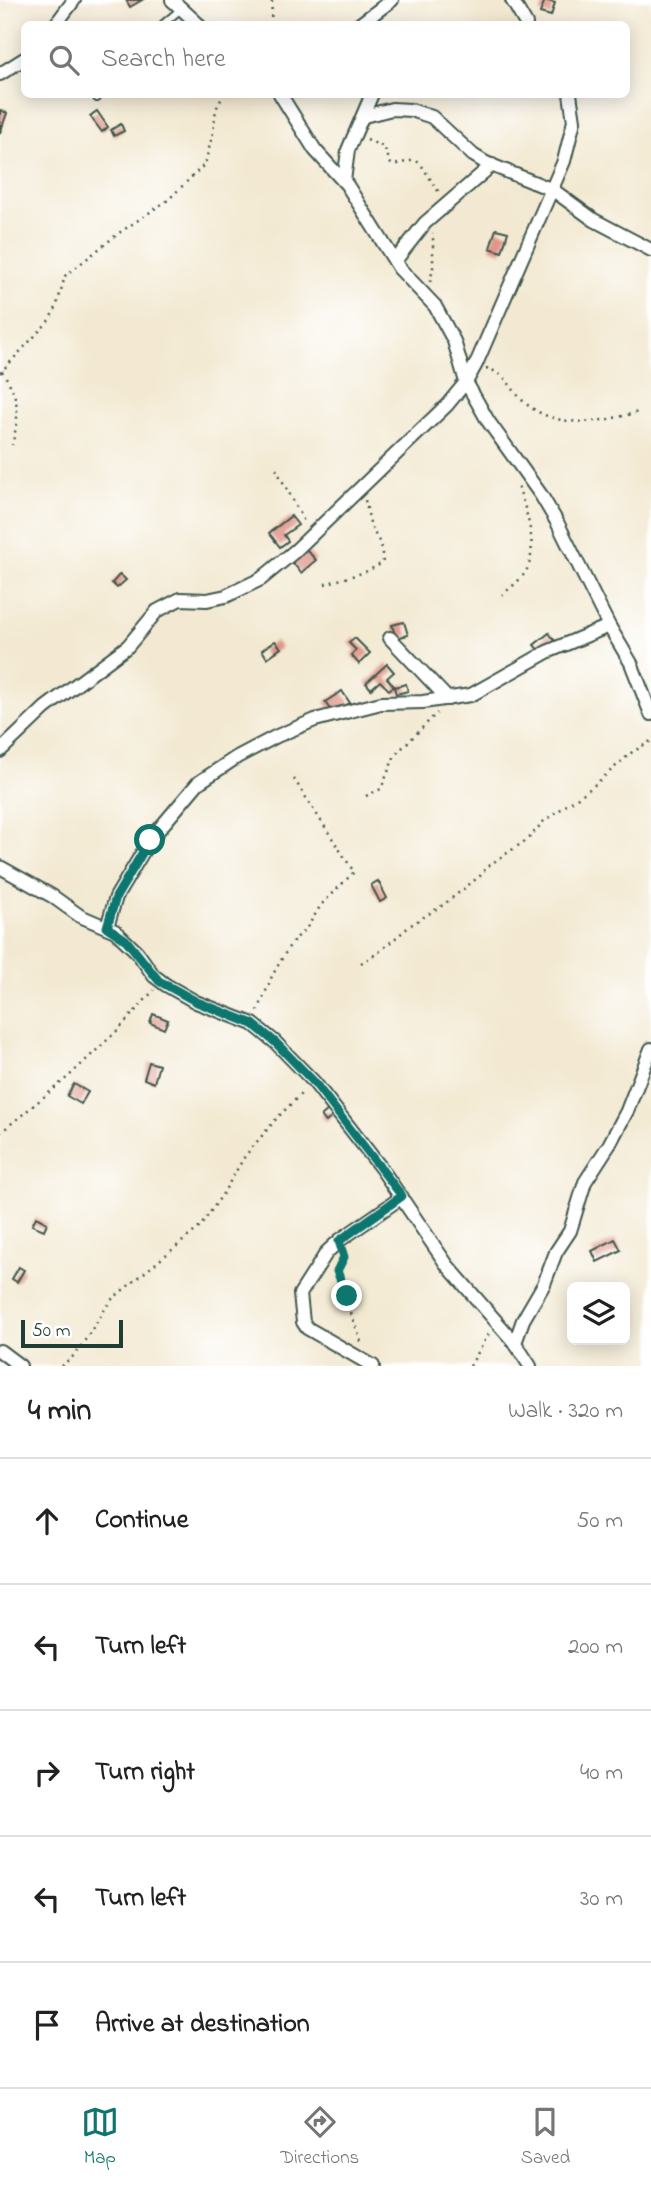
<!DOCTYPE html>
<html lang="en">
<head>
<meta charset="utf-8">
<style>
  body { margin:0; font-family:"Indie Flower",sans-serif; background:#f2f2f2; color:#222 }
  .controls { position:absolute; right:21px; bottom:21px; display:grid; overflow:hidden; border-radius:10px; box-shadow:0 4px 18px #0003 }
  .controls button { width:63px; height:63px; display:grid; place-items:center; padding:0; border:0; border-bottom:2px solid #e0e0e0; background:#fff; color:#222; font:35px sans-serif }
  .scale { position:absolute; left:21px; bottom:18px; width:102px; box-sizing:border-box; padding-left:7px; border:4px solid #1f3d34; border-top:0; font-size:19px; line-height:24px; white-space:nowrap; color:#1f3d34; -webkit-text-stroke:5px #fff; paint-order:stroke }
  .stop { position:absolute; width:21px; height:21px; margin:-16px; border:5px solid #0f766e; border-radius:50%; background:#fff }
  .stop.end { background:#0f766e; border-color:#fff; box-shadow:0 2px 7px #0008 }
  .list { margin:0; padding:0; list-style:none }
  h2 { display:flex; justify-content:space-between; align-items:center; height:91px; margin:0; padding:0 28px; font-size:30px }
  h2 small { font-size:23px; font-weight:400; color:#767676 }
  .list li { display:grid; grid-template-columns:46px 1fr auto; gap:21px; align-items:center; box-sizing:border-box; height:126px; padding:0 28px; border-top:2px solid #e0e0e0 }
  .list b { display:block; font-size:26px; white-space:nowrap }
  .list em { font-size:23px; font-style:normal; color:#767676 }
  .icon { flex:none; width:38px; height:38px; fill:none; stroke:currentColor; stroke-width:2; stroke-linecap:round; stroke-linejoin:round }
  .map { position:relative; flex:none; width:651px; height:1366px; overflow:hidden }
  .search { position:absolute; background:#fff; box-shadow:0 4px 18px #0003; left:21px; right:21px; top:21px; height:77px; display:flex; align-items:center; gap:18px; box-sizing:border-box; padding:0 24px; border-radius:10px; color:#767676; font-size:26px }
  .sheet { height:721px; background:#fff }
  nav { display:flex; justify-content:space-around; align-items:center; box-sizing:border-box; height:98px; border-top:2px solid #e0e0e0; background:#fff; font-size:19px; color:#767676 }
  nav a { display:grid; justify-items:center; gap:4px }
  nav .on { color:#0f766e }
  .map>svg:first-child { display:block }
  .building { fill:#e0968a }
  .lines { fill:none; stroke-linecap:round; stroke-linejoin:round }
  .service-casing { stroke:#3f574c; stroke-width:10 }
  .minor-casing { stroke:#3f574c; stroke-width:16 }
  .path { stroke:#3f574c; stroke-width:2.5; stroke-dasharray:2 5; stroke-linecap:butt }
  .service { stroke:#fff; stroke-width:6 }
  .minor { stroke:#fff; stroke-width:12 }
  .route { stroke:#0f766e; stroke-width:9 }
</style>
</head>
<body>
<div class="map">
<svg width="651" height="1366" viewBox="0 0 651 1366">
  <rect width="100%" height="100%" fill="#fff"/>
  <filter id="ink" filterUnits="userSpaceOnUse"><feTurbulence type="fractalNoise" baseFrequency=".0143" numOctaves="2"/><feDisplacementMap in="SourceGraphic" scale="14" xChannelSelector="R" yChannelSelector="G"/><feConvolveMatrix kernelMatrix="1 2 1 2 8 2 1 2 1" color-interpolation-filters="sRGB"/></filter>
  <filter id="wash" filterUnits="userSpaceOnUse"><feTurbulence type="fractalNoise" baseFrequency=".00686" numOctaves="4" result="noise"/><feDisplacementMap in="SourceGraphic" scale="28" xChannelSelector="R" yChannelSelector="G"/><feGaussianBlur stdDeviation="1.57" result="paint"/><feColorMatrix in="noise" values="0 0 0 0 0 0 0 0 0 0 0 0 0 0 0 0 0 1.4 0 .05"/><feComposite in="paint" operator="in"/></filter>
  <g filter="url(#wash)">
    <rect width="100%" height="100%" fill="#f3e9d2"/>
    <g id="blocks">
      <!-- building -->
      <g class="building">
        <path d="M 126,0 L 142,0 L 130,7 Z"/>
        <path d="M 545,0 L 555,3 L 551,16 L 540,13 Z"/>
        <path d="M 0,110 L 7,113 L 0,133 Z"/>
        <path d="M 97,111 L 108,127 L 102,132 L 90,116 Z"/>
        <path d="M 121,124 L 124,131 L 114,136 L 111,130 Z"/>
        <path d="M 496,229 L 508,232 L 502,252 L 490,248 Z"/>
        <path d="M 291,516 L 298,525 L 284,535 L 288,541 L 280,547 L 269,533 Z"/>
        <path d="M 304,547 L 316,560 L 301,573 L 290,559 Z"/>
        <path d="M 120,574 L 126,580 L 117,588 L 112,583 Z"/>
        <path d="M 404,622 L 408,635 L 396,638 L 392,625 Z"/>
        <path d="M 549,633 L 555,641 L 540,652 L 534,645 Z"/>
        <path d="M 355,638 L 370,653 L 359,664 L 351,655 L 356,650 L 349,643 Z"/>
        <path d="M 275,641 L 281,648 L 267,658 L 262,650 Z"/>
        <path d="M 387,664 L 394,672 L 387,678 L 394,686 L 389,690 L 380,681 L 371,689 L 366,683 Z"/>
        <path d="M 406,684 L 408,691 L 396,694 L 394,687 Z"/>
        <path d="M 342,691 L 350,703 L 333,714 L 325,702 Z"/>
        <path d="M 378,881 L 387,898 L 380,902 L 371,885 Z"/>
        <path d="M 153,1014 L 168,1020 L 164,1029 L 150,1023 Z"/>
        <path d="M 149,1062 L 159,1065 L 154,1083 L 144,1079 Z"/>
        <path d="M 74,1084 L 88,1092 L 81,1104 L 67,1096 Z"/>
        <path d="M 328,1110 L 333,1116 L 326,1122 L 321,1116 Z"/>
        <path d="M 36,1217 L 47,1223 L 44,1230 L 32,1225 Z"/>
        <path d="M 615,1239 L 621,1250 L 597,1262 L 592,1251 Z"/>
        <path d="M 19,1267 L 24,1270 L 17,1282 L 12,1279 Z"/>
      </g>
    </g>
  </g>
  <g filter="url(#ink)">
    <use href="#blocks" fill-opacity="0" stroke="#3f574c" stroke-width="2"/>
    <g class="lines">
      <defs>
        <g id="service">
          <path d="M 163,24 L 181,9"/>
          <path d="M 97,98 L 99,94"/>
        </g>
        <g id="minor">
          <path d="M 172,0 L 198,24"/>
          <path d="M 512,0 L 526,24"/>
          <path d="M 56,24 L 74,0"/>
          <path d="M 360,24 L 392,0"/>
          <path d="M 0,74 L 24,59"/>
          <path d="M 280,94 L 315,150 L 347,185 L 399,268 L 435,306 L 454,341 L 466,382 L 488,421 L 541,495 L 557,522 L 609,626 L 631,663 L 651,714"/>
          <path d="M 364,116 L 392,109 L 411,110 L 432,117 L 473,155 L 486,163 L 553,190 L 594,220 L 651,250"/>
          <path d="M 344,181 L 348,150 L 372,94"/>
          <path d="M 395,261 L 425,223 L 492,165"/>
          <path d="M 390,638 L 448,699"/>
          <path d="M 0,751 L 45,708 L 128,646 L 157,611 L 180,599 L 207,600 L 226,596 L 261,579 L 295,551 L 447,405 L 466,382 L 476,364 L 564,161 L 574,121 L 570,94"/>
          <path d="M 0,867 L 52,896 L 80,916 L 115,931 L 137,952 L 154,976 L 166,985 L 196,1002 L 253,1024 L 275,1042 L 314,1082 L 381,1168 L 447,1265 L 515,1343 L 530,1366"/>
          <path d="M 107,927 L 116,897 L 150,840 L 198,783 L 237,757 L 277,736 L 315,720 L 381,703 L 423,702 L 471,695 L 547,652 L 609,626"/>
          <path d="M 515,1343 L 523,1320 L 544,1284 L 556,1252 L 570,1231 L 585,1182 L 609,1145 L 627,1111 L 651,1049"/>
          <path d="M 0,1351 L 20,1366"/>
          <path d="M 373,1366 L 307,1328 L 303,1322 L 300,1294 L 327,1252 L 340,1240 L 402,1197"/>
        </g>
      </defs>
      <!-- service casing -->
      <use href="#service" class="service-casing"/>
      <!-- minor casing -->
      <use href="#minor" class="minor-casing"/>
      <!-- path -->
      <g class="path">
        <path d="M 271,24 L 272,0"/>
        <path d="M 367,140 L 384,147 L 391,164 C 402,166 409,157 420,163 L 440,194"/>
        <path d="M 430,282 L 433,268 L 433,233"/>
        <path d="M 486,368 C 508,375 507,384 522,400 C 554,431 602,423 641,411"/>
        <path d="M 2,371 C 20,398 20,414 12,445"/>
        <path d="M 0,373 L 47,323 L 56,308 L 65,276 L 119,233 L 168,200 L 205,164 L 213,133 L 216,109 L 224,94"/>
        <path d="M 276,469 L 305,523"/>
        <path d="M 325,584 L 365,572 L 383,563 L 381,545 L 371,527 L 365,500"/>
        <path d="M 502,595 C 511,587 524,578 528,567 C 538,542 525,509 518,485"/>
        <path d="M 366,796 L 381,789 L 395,755 L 437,713"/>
        <path d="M 361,963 L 379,952 L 411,925 L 443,905 L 480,876 L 488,866 L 528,839 L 544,821 L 591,788 L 631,753 L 651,741"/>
        <path d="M 258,1011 L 272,976 L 290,945 L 308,926 L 321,905 L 354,872 L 294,779"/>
        <path d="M 0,1133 L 68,1077 L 119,1029 L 154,990"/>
        <path d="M 344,1254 C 343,1260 339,1263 337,1269 C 336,1274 359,1334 362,1345"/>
        <path d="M 61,1366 L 76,1354 L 111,1300 L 200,1227 L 222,1195 L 245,1156 L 277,1118 L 304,1091"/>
        <path d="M 470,1366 L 490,1332"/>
      </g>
      <!-- service -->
      <use href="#service" class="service"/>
      <!-- minor -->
      <use href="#minor" class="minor"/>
    </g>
  </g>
  <g class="lines" filter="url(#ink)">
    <!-- route -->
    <path class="route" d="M 150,840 L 116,897 L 107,927 L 126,940 L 159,981 L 197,1002 L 253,1024 L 275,1042 L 314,1082 L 402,1196 L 339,1241 L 344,1257 L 337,1271 L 347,1296"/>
  </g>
</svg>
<div class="controls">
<button><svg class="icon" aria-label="layers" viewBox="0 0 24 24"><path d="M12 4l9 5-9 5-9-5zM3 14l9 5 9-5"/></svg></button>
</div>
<div class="scale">50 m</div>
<div class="stop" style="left:150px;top:840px"></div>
<div class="stop end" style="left:347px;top:1296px"></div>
<div class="search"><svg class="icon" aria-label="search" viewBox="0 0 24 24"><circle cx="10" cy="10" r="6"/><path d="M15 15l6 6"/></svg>Search here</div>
</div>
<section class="sheet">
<h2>4 min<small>Walk · 320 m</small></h2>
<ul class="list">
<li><svg class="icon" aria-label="ahead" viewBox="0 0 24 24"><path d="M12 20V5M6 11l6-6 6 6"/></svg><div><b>Continue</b></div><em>50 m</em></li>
<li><svg class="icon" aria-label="left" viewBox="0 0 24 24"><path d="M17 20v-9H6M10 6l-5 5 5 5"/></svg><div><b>Turn left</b></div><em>200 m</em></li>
<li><svg class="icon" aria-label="right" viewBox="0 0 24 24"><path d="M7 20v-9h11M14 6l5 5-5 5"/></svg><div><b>Turn right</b></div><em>40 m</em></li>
<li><svg class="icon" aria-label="left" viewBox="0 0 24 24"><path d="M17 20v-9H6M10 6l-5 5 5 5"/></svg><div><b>Turn left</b></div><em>30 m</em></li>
<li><svg class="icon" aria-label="arrive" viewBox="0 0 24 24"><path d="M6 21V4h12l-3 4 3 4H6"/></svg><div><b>Arrive at destination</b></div></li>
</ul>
</section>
<nav>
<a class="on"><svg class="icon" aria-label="map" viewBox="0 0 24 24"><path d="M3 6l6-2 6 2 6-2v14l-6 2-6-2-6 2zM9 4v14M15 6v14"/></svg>Map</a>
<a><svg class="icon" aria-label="directions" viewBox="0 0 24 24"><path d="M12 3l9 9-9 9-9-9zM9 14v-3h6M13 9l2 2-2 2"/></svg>Directions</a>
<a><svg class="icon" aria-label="saved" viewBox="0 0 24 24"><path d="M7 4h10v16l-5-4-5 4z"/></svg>Saved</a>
</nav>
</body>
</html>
